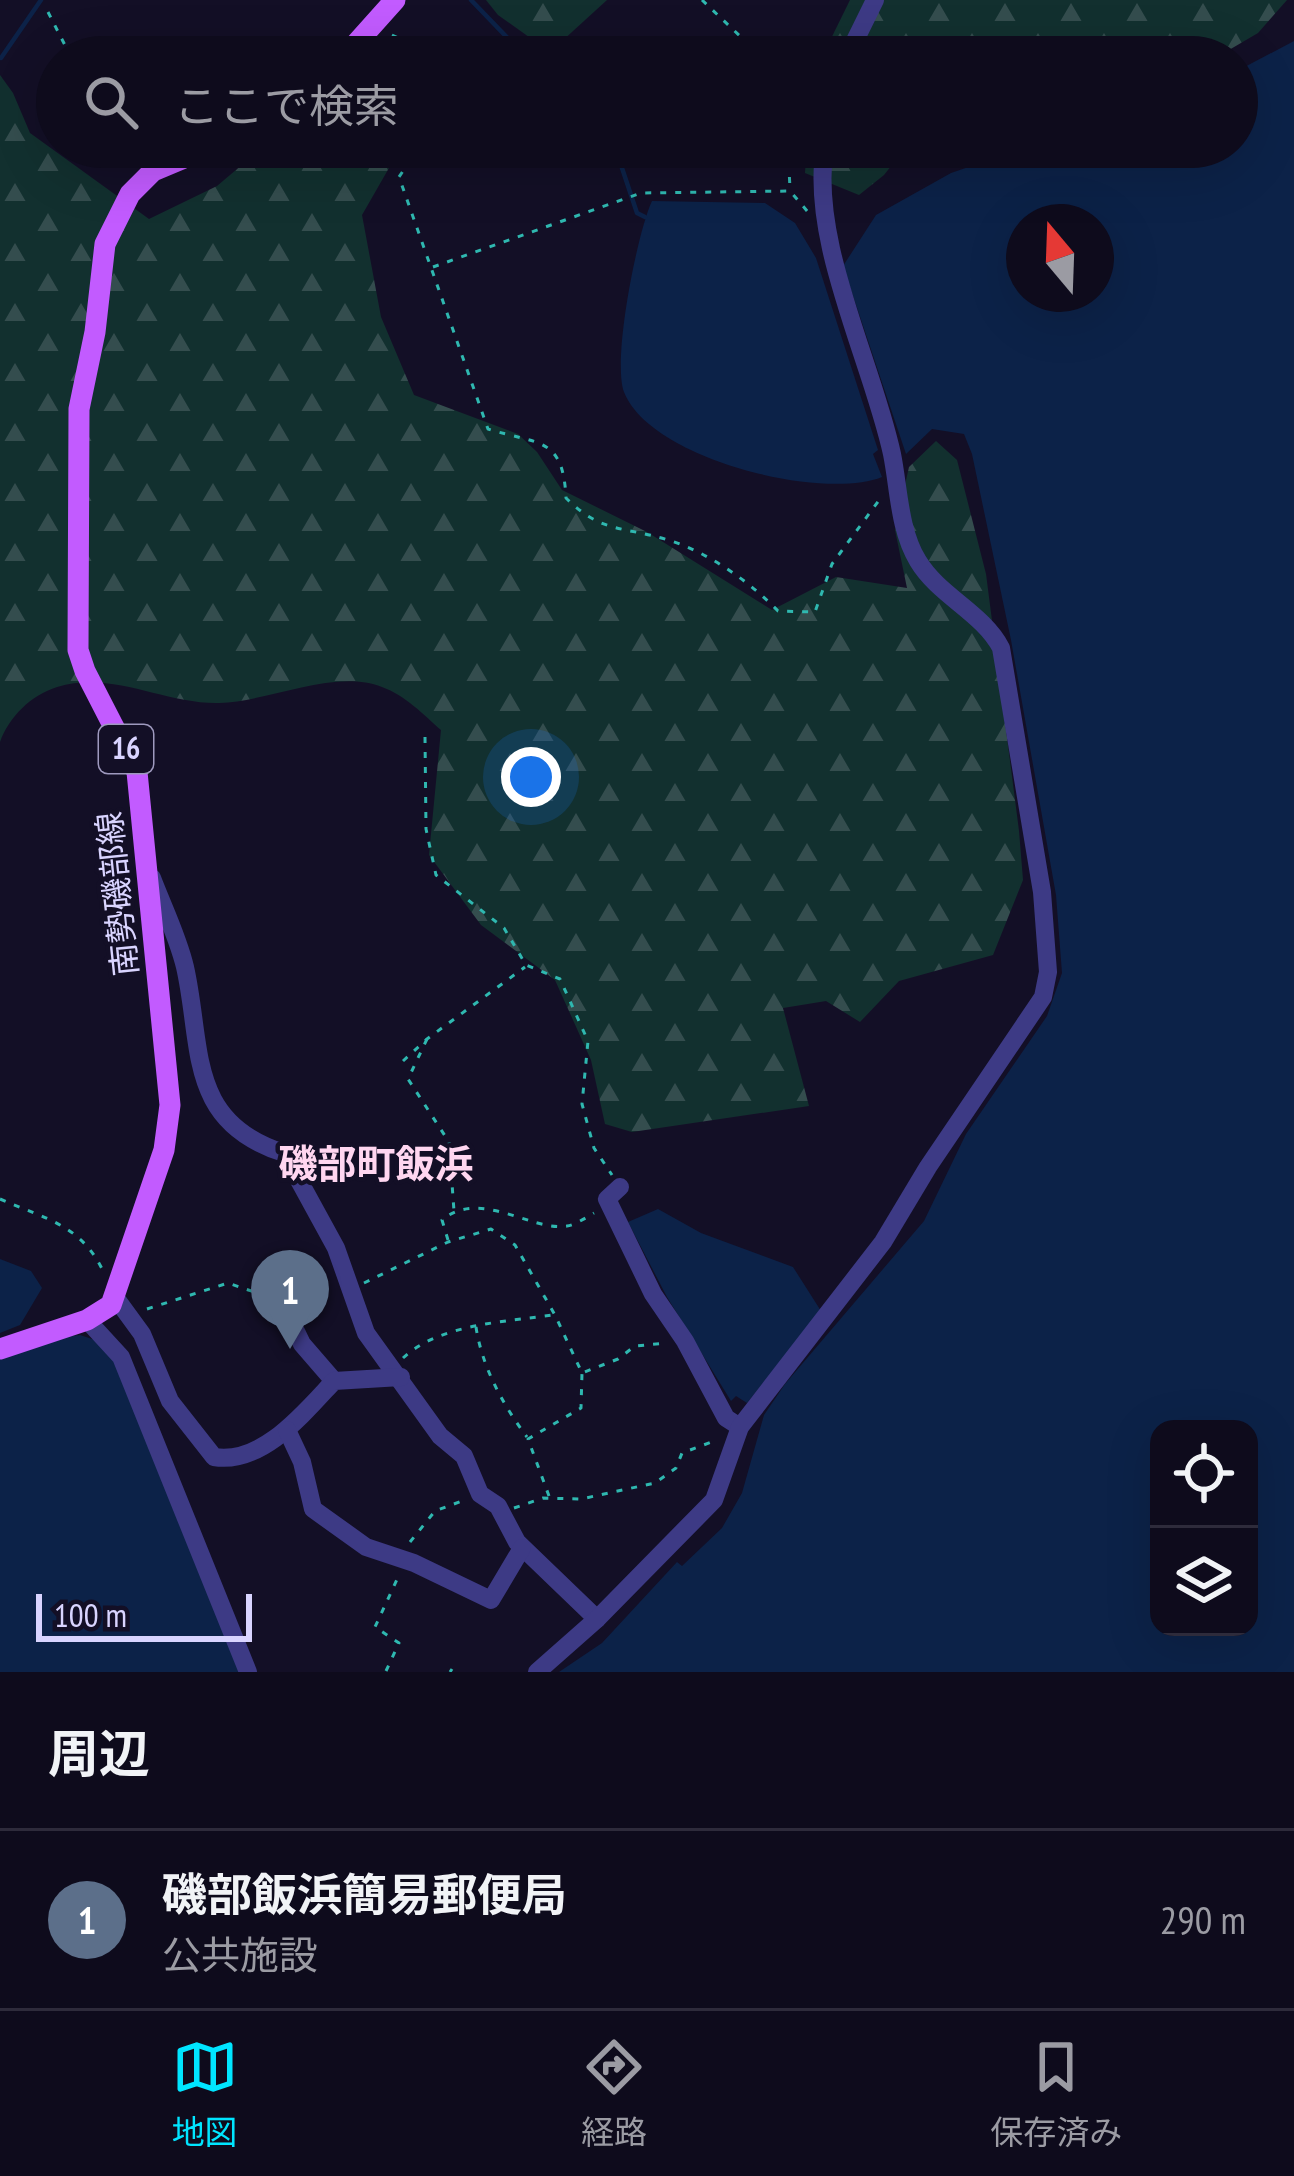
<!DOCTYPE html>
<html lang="ja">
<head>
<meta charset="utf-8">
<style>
  body { margin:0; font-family:"PT Sans Narrow","Noto Sans JP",sans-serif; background:#1c1929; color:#f1f3f6 }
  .controls { position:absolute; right:36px; bottom:36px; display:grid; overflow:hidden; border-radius:24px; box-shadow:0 12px 48px #0002 }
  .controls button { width:108px; height:108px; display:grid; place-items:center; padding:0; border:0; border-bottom:3px solid #2e2b3b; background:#0e0b1c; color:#f1f3f6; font:60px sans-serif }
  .compass { position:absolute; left:1006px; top:204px; width:108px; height:108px; border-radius:50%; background:#0e0b1c; box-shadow:0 12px 48px #0002; rotate:341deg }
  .scale { position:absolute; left:36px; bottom:30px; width:216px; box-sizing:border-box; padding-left:12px; border:6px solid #d9d4ff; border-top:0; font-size:33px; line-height:42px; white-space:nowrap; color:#d9d4ff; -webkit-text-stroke:9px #130f26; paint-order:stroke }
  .you { position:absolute; left:531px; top:777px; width:42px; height:42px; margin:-30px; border:9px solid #fff; border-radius:50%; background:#1a73e8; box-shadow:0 0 0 18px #1a73e833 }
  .badge { display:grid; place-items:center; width:78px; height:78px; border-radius:50%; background:#00e5ff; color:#fff; font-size:39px; font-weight:700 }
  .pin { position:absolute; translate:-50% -99px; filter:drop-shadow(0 3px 6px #0008) }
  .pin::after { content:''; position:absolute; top:63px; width:42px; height:36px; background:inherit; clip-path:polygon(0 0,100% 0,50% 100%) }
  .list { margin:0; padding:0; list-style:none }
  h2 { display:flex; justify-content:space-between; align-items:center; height:156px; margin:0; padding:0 48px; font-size:51px }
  h2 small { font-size:39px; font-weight:400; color:#9b9ba3 }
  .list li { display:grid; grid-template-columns:78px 1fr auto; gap:36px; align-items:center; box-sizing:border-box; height:180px; padding:0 48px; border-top:3px solid #2e2b3b }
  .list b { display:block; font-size:45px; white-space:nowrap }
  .list p { margin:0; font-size:39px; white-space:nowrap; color:#9b9ba3 }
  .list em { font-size:39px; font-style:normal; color:#9b9ba3 }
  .icon { flex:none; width:66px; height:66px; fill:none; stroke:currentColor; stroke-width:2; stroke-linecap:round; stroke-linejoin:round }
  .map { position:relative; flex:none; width:1294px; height:1672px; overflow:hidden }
  .search { position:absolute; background:#0e0b1c; box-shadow:0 12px 48px #0002; left:36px; right:36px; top:36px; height:132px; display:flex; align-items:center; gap:30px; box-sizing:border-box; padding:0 42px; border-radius:66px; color:#9b9ba3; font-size:45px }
  .sheet { height:336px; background:#0e0b1c }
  nav { display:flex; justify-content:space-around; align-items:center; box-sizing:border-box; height:168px; border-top:3px solid #2e2b3b; background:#0e0b1c; font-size:33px; color:#9b9ba3 }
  nav a { display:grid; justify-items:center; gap:6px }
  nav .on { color:#00e5ff }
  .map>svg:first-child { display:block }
  .forest { fill:url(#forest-firs) }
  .water { fill:#0c2248; fill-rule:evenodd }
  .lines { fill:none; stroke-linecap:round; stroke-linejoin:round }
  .stream { stroke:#0c2248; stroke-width:4.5 }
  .path { stroke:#2fb8b0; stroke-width:3; stroke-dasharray:6 9; stroke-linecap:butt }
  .minor { stroke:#3d3a85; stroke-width:18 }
  .major { stroke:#c25bff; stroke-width:21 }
  .labels { text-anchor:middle; stroke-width:9; stroke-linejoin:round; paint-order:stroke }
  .shield { fill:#130f26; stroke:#9e99be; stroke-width:3 }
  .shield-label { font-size:30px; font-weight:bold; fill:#d9d4ff }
  .street-label { font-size:33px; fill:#d9d4ff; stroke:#130f26 }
  .quarter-label { font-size:39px; font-weight:bold; fill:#ffd6f0; stroke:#130f26 }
</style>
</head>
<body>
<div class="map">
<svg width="1294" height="1672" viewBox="0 0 1294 1672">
  <defs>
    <pattern id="forest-firs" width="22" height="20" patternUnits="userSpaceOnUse" patternTransform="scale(3)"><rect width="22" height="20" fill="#12302f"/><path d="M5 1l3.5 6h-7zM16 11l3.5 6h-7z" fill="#344d4e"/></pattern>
  </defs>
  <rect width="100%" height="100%" fill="#130f26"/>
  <!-- forest -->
  <g class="forest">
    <path d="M 486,0 L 607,0 L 550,52 L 498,15 Z"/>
    <path d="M 850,0 L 1287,0 L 1258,33 L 1217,57 L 822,57 Z"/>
    <path d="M 0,75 L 13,93 L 30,133 L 149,219 L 217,186 L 263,147 L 401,147 L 362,215 L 381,317 L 414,395 L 518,434 L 537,452 L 562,490 L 647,532 L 772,610 L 836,577 L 907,588 L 895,530 L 909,467 L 936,441 L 957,460 L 986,574 L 1019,831 L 1023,880 L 993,955 L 899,981 L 860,1022 L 826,1001 L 783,1008 L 809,1106 L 632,1132 L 605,1124 L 591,1060 L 555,980 L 481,925 L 429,855 L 441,730 C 424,715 405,695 382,687 C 334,668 268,702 219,703 C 163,704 113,670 57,687 C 31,695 9,717 0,742 Z"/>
    <path d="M 807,147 L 906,147 L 884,175 L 859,195 L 805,173 Z"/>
  </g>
  <!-- water -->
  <g class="water">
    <path d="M 1294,41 L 1294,1672 L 559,1672 L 602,1643 L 677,1562 L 682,1566 L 722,1528 L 742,1493 L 764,1415 L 785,1384 L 924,1221 L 966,1134 L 1047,1016 L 1062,973 L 1056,895 L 1011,640 L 972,454 L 964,434 L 932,429 L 906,454 L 843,266 L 876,215 L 951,173 L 995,158 L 1022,156 L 1044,167 L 1057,162 L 1074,147 L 1237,147 L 1237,71 ZM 1024,222 L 1096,222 L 1096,294 L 1024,294 ZM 1159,1429 L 1249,1429 L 1249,1627 L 1159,1627 Z"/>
    <path d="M 652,201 L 765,203 L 795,223 L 816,258 L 878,450 L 873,454 L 882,477 C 822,501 650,459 624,392 C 612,360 637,233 652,201 Z"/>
    <path d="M 658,1209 L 701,1233 L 793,1267 L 821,1311 L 747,1403 L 736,1396 L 731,1401 L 667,1297 L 628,1222 Z"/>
    <path d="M 0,1259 L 31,1271 L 42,1288 L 20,1325 L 0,1333 Z"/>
    <path d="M 80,1335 L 95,1340 L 116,1362 L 239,1672 L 0,1672 L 0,1358 L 63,1337 Z"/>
  </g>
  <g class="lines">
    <!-- stream -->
    <g class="stream">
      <path d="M 471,0 L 526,57"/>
      <path d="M 1,58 L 41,0"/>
      <path d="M 615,147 L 637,213 L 645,217"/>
    </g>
    <!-- path -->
    <g class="path">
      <path d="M 702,0 L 762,57"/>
      <path d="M 48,12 L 71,57"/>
      <path d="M 392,35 L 405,41 L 420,57"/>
      <path d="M 317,57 L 329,46"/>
      <path d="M 117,147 L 127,170"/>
      <path d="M 419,147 L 399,177 L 488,429 C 539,445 563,436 566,498 C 602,534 624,526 668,540 C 708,552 750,582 778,611 L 815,612 L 832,564 L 880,499"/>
      <path d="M 788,147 L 790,189"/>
      <path d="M 433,267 L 641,193 L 790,191 L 808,212"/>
      <path d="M 425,737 L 426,829 L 436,875 L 504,928 L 526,965 L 560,979 L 588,1041 L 582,1104 L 594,1148 L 612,1175"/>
      <path d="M 427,1039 L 408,1079 L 449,1142 L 454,1211"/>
      <path d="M 403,1061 L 427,1039 L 525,967"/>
      <path d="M 0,1199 C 46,1219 82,1225 104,1273"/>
      <path d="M 448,1240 L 442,1220 C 480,1188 532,1232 567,1226 C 575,1225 587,1217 594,1213"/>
      <path d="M 287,1281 L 321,1262"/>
      <path d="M 364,1283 L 448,1242 L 491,1229 L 515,1245 L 555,1315 L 582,1373 L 618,1359 L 635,1346 L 668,1343"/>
      <path d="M 147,1309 L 228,1283 L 257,1293"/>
      <path d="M 476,1327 C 482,1367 503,1405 527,1437"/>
      <path d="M 403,1358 C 439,1324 505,1322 552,1315"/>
      <path d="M 549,1496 L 528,1439 L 581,1408 L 582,1373"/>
      <path d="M 514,1508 L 543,1498 L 581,1499 L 655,1483 L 676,1468 L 682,1453 L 717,1440"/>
      <path d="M 410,1542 L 435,1511 L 462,1501"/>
      <path d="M 386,1671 L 399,1643 L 375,1627 L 400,1573"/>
      <path d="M 450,1672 L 452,1669"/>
    </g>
    <!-- minor -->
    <g class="minor">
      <path d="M 847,57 L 875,0"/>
      <path d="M 152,878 C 163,907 178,937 185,967 C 203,1047 186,1122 284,1153 L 336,1248 L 366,1333 L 440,1436 L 464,1456 L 480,1494 L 498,1506 L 517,1542 L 597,1619"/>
      <path d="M 620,1187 L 607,1199 L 653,1294 L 685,1341 L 726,1418 L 740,1427"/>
      <path d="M 275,1288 L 302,1344 L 334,1381"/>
      <path d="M 115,1297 L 142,1334 L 170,1401 L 214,1457 C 262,1465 304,1413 334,1381 L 401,1377"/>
      <path d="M 87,1320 L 121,1357 L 248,1672"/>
      <path d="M 287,1430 L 302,1462 L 313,1509 L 366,1547 L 414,1563 L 491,1600 L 522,1548"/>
      <path d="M 537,1672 L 597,1619 L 714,1500 L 740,1427 L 883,1242 L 928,1167 L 1043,997 L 1048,972 L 1042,892 L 1001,648 C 983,613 939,596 918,561 C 899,530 899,489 892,454 C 872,361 809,241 825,147"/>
    </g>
    <!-- major -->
    <g class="major">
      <path d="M 344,57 L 395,0"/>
      <path d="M 0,1349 L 87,1320 L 111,1305 L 164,1150 L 170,1105 L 137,772 L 85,671 L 78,650 L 79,409 L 95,332 L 105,244 L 130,194 L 153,171 L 184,158 L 230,147"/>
    </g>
  </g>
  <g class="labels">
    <!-- shield labels -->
    <rect class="shield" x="99" y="725" width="54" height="48" rx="9"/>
    <g class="shield-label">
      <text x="126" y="759">16</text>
    </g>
    <!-- street labels -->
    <g class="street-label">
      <text transform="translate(117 894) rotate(-96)" y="12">南勢磯部線</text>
    </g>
    <!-- quarter labels -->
    <g class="quarter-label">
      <text x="376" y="1178">磯部町飯浜</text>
    </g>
  </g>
</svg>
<div class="controls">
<button><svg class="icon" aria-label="locate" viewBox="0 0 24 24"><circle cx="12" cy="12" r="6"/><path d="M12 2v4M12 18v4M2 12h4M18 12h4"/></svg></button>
<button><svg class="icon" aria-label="layers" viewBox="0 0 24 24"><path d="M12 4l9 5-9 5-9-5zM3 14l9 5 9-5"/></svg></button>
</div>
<svg class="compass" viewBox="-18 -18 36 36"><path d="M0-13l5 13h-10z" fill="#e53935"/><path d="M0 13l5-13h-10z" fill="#9b9ba3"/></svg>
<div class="scale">100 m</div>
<div class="you"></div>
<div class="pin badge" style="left:290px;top:1349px;background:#5c6f8a">1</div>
<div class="search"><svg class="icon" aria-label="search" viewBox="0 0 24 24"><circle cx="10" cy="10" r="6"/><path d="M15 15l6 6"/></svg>ここで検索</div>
</div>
<section class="sheet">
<h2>周辺<small></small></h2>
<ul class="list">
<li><span class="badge" style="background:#5c6f8a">1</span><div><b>磯部飯浜簡易郵便局</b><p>公共施設</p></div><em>290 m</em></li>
</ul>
</section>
<nav>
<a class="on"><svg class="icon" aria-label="map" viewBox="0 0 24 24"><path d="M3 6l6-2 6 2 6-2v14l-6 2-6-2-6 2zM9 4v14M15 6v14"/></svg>地図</a>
<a><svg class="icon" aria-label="directions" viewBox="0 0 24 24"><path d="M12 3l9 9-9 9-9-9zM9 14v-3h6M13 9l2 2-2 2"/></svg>経路</a>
<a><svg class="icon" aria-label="saved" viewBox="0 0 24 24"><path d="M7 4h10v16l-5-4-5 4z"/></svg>保存済み</a>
</nav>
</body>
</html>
